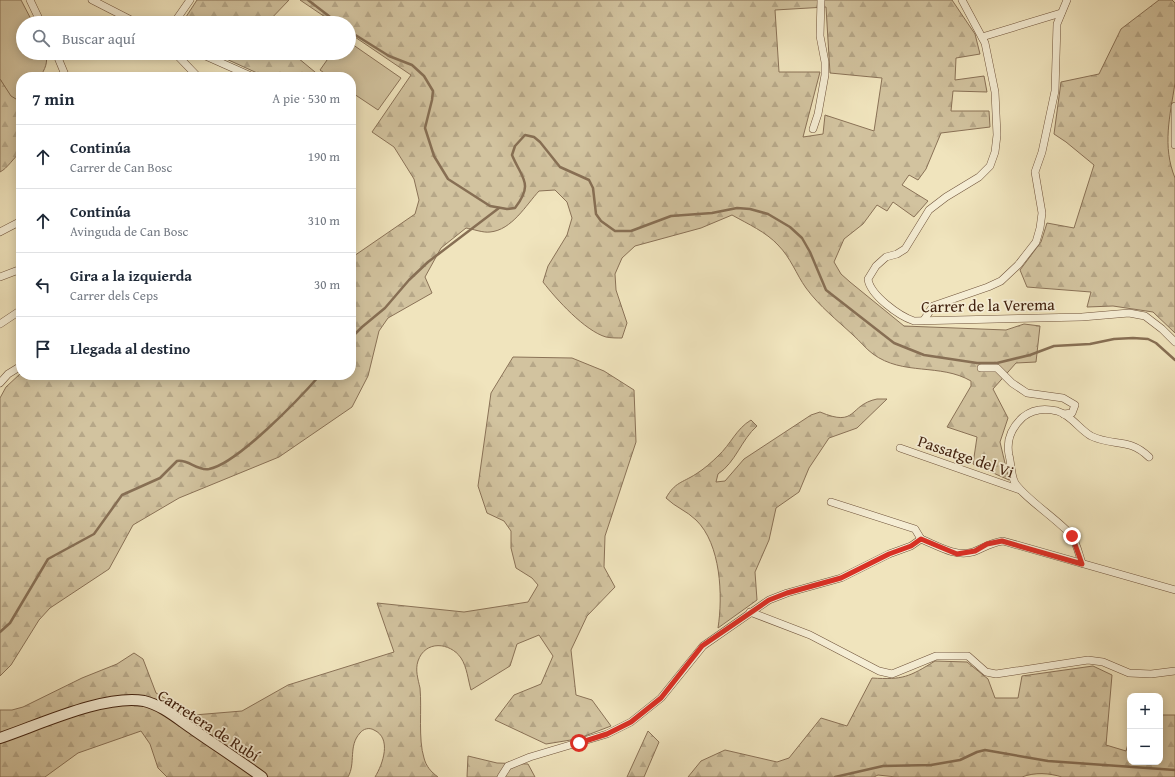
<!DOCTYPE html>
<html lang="es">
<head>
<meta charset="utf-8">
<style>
  body { margin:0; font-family:"Gentium Book Plus",serif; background:#f2f2f3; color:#1f2937 }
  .controls { position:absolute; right:12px; bottom:12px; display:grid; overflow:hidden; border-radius:8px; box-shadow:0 2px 10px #0003 }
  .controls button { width:36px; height:36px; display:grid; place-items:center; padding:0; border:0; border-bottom:1px solid #e0e1e3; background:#fff; color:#1f2937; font:20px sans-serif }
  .stop { position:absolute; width:12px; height:12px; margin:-9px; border:3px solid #d93025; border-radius:50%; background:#fff }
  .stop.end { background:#d93025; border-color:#fff; box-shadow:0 1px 4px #0008 }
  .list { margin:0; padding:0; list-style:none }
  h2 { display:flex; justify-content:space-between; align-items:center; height:52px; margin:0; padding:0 16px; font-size:17px }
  h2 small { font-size:13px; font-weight:400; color:#747a83 }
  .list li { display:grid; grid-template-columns:26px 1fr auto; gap:12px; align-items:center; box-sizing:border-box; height:64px; padding:0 16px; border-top:1px solid #e0e1e3 }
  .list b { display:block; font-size:15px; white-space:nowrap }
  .list p { margin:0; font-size:13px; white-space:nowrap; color:#747a83 }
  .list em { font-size:13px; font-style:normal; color:#747a83 }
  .icon { flex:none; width:22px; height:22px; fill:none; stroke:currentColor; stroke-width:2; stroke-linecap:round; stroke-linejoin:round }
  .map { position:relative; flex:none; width:1175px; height:777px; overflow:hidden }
  .search { position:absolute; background:#fff; box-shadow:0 2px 10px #0003; left:16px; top:16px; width:340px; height:44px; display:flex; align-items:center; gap:10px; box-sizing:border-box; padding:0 14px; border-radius:22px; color:#747a83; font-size:15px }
  .panel { position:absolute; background:#fff; box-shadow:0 2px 10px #0003; left:16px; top:72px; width:340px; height:308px; border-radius:16px }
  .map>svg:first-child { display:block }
  .green { fill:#d2c39f; stroke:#8a7257 }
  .forest { fill:url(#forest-firs); stroke:#8a7257; fill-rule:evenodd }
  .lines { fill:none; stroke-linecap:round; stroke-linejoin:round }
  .stream { stroke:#876f54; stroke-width:2.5 }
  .street-casing { stroke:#6e523a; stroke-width:8 }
  .secondary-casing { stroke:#42220f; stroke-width:12 }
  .street { stroke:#f5edd4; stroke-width:7 }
  .secondary { stroke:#f5edd4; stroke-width:10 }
  .route { stroke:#d93025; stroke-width:5 }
  .labels { text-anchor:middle; stroke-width:3.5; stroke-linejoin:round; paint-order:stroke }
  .street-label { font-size:16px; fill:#42220f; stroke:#f5edd4 }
</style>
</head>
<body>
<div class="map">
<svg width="1175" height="777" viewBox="0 0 1175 777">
  <defs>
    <pattern id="forest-firs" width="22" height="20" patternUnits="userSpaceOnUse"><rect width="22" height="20" fill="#d2c39f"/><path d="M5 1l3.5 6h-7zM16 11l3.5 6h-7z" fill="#b6a788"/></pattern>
  </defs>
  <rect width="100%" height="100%" fill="#f0e4bd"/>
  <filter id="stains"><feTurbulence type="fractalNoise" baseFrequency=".005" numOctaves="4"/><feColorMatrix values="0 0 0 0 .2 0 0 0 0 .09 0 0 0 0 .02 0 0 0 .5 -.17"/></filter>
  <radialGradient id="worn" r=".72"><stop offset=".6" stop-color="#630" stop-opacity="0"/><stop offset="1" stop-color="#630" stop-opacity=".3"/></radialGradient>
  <!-- green -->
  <g class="green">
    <path d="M 0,0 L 21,0 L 33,23 L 23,23 L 23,53 L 46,53 C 48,63 45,69 40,77 L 21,77 L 21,102 L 11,97 L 0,79 Z"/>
    <path d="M 349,42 L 401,78 L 378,110 L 351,92 L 351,77 L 330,77 L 320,70 L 332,53 L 349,53 Z"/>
  </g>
  <!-- forest -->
  <g class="forest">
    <path d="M 197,0 L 289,0 L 267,23 L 182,23 Z"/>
    <path d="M 300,0 L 952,0 L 975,34 L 980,54 L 956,58 L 955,80 L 984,76 L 987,92 L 953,91 L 951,111 L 989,111 L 990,127 L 941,133 L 926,169 L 918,180 L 909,175 L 902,185 L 928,201 L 914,217 L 893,202 L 887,211 L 877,205 L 863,224 L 844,239 L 834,262 L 841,274 L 850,282 L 904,326 L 1006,330 L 1024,324 L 1040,326 L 1036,362 L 1016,363 L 993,389 L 1008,418 L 1000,442 L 1009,480 L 973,464 L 977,437 L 947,427 L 971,386 L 971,381 C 940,363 903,376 873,354 C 866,349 860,341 853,335 C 837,320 820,307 806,288 C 796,274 791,258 778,245 C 766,232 748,224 732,215 L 701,228 L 635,246 L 622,258 L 615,274 L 616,290 L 627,323 L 622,338 C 617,338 611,338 606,337 C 585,331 556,299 543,282 L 548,266 L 567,235 L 572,218 L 567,202 L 555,190 L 539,191 C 526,205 512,230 490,232 C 483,233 473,229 466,228 L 441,248 L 425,277 L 432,293 L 388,318 L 379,331 L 368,376 L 352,407 L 279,457 L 179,498 L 133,525 L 109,569 L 50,608 L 39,620 L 11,665 L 0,676 L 0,398 L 6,387 L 21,373 L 21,375 L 351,375 L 351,258 L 415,214 L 419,200 L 414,179 L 394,147 L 372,132 L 411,75 L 349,33 L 349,23 L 334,23 ZM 826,7 L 830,73 L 882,78 L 874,131 L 825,115 L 823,134 L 803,137 L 820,72 L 779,72 L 775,10 Z"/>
    <path d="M 1159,0 L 1172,0 L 1175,3 C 1175,29 1175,57 1175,83 C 1170,116 1162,146 1175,178 L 1175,333 L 1153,312 L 1113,306 L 1087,307 L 1091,292 L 1027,287 L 1020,270 L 1041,242 L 1047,223 L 1074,228 L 1094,165 L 1066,142 L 1054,134 L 1061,82 L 1099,74 L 1121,29 Z"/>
    <path d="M 213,53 L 292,53 L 321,77 L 266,77 Z"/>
    <path d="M 0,79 L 11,96 L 21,102 L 21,152 C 13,158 8,168 0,172 Z"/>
    <path d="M 513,357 L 572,358 L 604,371 L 634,390 L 636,442 L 605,536 L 604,567 L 615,587 L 587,616 L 571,650 L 576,695 L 592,700 L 611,726 L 577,739 L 546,744 L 495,720 L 514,695 L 541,684 L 553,656 L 539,635 L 517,644 L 510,666 L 471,690 C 468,680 467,667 461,658 C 450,642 425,640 418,661 C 415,670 418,679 420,688 C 422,709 418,739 424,758 C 426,766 431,772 438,777 L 375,777 C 383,764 392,738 374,730 C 369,727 363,729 360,733 C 348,746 356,763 348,777 L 167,777 L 158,768 L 150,744 L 141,731 L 78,753 L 45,777 L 0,777 L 0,710 L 12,710 L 23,707 L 82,678 L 117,664 L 134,653 L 143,659 L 156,693 L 194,715 L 242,711 L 288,685 L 394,652 L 377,603 L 464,612 L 528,602 L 538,585 L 532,578 L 516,568 L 511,548 L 511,531 L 504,521 L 487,513 L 478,486 L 491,393 Z"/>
    <path d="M 877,399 L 887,399 L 857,428 L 829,438 L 809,468 L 799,492 L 776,508 L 769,540 L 755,572 L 757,600 L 718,628 C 723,596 721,544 696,520 C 687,511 675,507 666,498 C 675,482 682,483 696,474 C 704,469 712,462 718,456 C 731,444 736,429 751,420 L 757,426 C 741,440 736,462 718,474 L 716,482 L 725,481 L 744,459 L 811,415 L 820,412 C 858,428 848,405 877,399 Z"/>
    <path d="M 935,661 L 967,662 L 988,679 L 995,698 L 1018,698 L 1022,676 L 1093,666 L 1112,675 L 1106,745 L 1126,751 L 1130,737 L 1130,762 L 1160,762 L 1160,715 L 1175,715 L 1175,777 L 1062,777 C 1049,773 1035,772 1022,777 L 896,777 L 878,775 L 874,777 L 688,777 L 701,761 L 725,750 L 777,762 L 789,758 L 821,718 L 847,726 L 872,678 C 903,680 909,677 935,661 Z"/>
    <path d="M 648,731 L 659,742 L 644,777 L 627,777 Z"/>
    <path d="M 468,756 L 497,763 L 528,764 L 535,777 L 467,777 Z"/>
  </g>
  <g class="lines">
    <!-- stream -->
    <g class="stream">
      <path d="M 308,0 L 338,23"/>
      <path d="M 349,31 L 389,56 L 412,65 L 424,76 L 433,91 L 432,100 L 425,128 L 434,156 L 448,179 L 490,206 L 507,209 L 515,208 C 534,183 522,179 512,155 L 515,146 L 525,135 L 534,137 L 540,142 L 560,167 L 589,180 L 593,188 L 596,214 L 601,221 L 615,231 L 631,231 L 671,216 L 712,213 L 737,208 L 750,209 L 768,214 L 790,227 L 802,238 L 810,252 L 826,290 L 894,343 L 924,355 L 977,363 L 997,363 L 1030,355 L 1054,346 L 1090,344 L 1114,339 L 1133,338 L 1148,339 L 1156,343 L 1175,360"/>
      <path d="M 351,338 L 362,327 L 385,308 L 409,280 L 428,262 L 499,208"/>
      <path d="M 0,632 L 10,623 L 48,559 L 94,534 L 122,495 L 160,478 L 177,461 C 189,459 196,471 209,469 C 237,464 300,398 320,375"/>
      <path d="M 835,777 L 883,766 L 931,765 L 960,760 L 977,752 L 985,750 L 1048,761 L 1175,770"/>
    </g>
    <defs>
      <g id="street">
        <path d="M 30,0 L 41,23"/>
        <path d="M 92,0 L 137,23"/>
        <path d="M 962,0 L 985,43 L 995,92 L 997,135 L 995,152 L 990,166 L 979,177 L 946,197 L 929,210 L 905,249 L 897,254 L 886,257 L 876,266 L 868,279 C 870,295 899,316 914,321 L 1082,317 L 1129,313 L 1145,316 L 1162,329 L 1175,342"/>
        <path d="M 174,23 L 190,0"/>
        <path d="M 982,37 L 1061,13"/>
        <path d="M 56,53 L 66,77"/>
        <path d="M 175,53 L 198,77"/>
        <path d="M 199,53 L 253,77"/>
        <path d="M 1175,106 L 1175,145"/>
        <path d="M 813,129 L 818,114 L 825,75 L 825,62 L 820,36 L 821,0"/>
        <path d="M 0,232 L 21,221"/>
        <path d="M 0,277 L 21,269"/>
        <path d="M 924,320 L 933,306 L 988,287 L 1001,281 L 1018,265 L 1036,242 L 1040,228 L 1042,213 L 1035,172 L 1042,152 L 1055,91 L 1057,24 L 1067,0"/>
        <path d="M 0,324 L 21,310"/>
        <path d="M 981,368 L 997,368 L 1012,383 L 1027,393 L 1063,398 L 1075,405 L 1072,413 L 1064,414"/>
        <path d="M 0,383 L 8,374 L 21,366"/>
        <path d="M 900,448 L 1020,490"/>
        <path d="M 831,502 L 915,529 L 921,539"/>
        <path d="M 1082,563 C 1079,555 1077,543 1071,535 C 1060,521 1020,495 1014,481 C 1011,473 1011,463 1009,455 C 1006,440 1012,427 1023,417 C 1033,409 1045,408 1057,411 C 1071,415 1079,429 1091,436 C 1114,447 1128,437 1149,457"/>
        <path d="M 750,612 L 810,635 L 879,671 L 892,674 L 936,656 L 968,656 L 986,672 L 996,674 L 1088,660 L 1103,662 L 1129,673 L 1151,674 L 1175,671"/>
        <path d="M 501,777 L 508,766 L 530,757 L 607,734 L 631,722 L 661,698 L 703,646 L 769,600 L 787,593 L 841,578 L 889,554 L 911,546 L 921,539 C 938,546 955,557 973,552 C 984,548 989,543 1003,541 L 1175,590"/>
      </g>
      <path id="secondary" d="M 0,738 C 39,725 104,694 144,701 C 162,705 179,720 194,730 C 217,746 240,761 262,777"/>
    </defs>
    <!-- street casing -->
    <use href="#street" class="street-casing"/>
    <!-- secondary casing -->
    <use href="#secondary" class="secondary-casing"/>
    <!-- street -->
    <use href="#street" class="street"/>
    <!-- secondary -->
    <use href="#secondary" class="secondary"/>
  </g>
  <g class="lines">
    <!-- route -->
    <path class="route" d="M 579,743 L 607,734 L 631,722 L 661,698 L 702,646 L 769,600 L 787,593 L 841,578 L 889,554 L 911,546 L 921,539 L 957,554 L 975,551 L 987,544 L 1002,541 L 1082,564 L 1072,536"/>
  </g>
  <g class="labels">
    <!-- street labels -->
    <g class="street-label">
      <text transform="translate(988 305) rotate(-1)" y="6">Carrer de la Verema</text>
      <text transform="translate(966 456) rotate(19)" y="6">Passatge del Vi</text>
      <text transform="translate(209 725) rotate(33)" y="6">Carretera de Rubí</text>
    </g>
  </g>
  <rect width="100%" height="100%" filter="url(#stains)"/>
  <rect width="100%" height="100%" fill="url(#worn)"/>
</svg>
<div class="controls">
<button>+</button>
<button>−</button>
</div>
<div class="stop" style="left:579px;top:743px"></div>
<div class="stop end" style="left:1072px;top:536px"></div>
<div class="search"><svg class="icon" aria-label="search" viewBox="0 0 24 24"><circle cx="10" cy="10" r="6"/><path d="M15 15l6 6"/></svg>Buscar aquí</div>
<section class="panel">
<h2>7 min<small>A pie · 530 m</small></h2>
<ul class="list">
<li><svg class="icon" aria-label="ahead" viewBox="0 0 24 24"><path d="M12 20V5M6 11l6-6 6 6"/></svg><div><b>Continúa</b><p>Carrer de Can Bosc</p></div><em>190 m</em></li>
<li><svg class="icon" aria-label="ahead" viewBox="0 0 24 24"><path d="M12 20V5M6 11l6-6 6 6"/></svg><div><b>Continúa</b><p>Avinguda de Can Bosc</p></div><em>310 m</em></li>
<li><svg class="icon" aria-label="left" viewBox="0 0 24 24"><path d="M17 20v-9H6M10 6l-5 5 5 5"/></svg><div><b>Gira a la izquierda</b><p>Carrer dels Ceps</p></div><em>30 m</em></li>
<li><svg class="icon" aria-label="arrive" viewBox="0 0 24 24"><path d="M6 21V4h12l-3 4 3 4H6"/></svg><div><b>Llegada al destino</b></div></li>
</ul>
</section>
</div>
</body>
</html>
